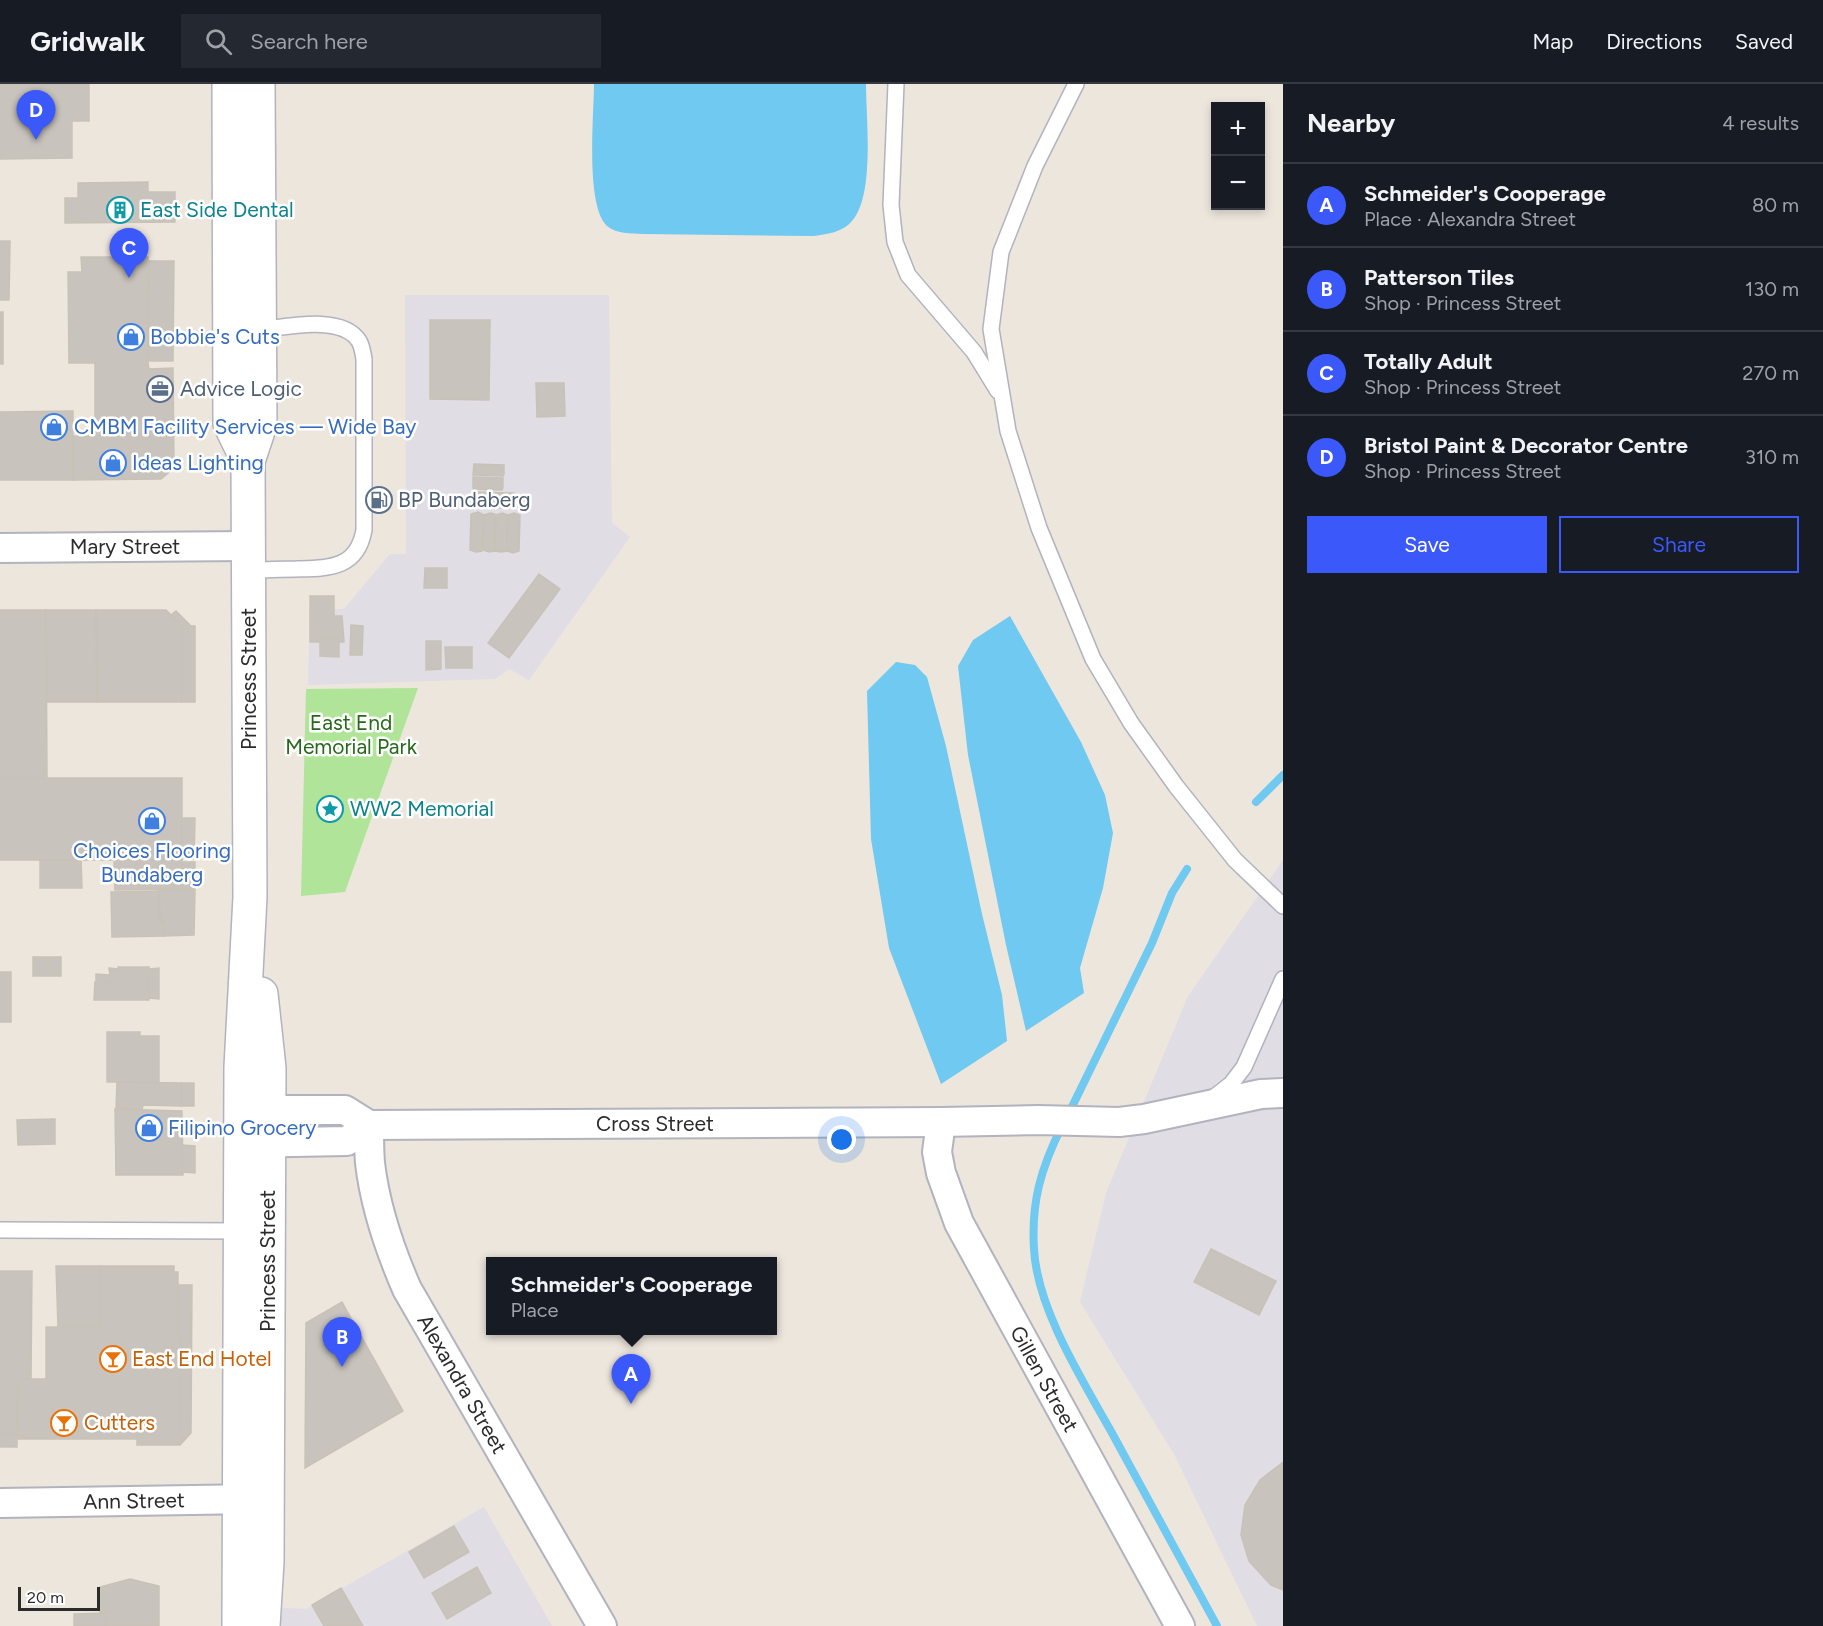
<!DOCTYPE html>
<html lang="en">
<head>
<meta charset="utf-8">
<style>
  body { margin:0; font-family:Figtree,sans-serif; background:#242831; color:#f1f3f6 }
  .controls { position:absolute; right:18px; top:18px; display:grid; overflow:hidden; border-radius:0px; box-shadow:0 3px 9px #0003 }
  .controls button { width:54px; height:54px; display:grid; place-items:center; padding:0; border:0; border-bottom:2px solid #363941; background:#171b24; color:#f1f3f6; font:30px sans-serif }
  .scale { position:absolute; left:18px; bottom:15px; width:82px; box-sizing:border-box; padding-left:6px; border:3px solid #2b2b2b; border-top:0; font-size:16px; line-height:21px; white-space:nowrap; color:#2b2b2b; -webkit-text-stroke:4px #fff; paint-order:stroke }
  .you { position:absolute; left:842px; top:1056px; width:21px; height:21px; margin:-15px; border:4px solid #fff; border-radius:50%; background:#1a73e8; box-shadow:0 0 0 9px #1a73e833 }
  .badge { display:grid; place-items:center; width:39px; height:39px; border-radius:50%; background:#3b58fb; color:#fff; font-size:20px; font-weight:700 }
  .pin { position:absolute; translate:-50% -50px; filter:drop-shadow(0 2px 3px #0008) }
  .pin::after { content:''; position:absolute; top:32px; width:21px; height:18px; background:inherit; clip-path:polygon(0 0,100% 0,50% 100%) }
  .popup { position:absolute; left:486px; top:1173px; width:291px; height:78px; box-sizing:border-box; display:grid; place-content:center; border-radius:0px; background:#171b24; filter:drop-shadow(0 2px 4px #0005); font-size:20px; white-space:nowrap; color:#9ea1a6 }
  .popup b { font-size:22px; color:#f1f3f6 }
  .popup::after { content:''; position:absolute; left:50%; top:100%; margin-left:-12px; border:12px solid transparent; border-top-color:#171b24 }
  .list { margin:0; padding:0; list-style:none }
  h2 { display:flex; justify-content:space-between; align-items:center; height:78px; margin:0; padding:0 24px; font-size:26px }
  h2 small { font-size:20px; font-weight:400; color:#9ea1a6 }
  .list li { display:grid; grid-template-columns:39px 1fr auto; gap:18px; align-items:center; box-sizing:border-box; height:84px; padding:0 24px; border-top:2px solid #363941 }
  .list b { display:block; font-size:22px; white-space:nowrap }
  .list p { margin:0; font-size:20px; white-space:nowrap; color:#9ea1a6 }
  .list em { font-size:20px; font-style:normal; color:#9ea1a6 }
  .actions { display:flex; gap:12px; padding:18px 24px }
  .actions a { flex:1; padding:14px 0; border:2px solid #3b58fb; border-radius:0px; text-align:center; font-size:21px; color:#3b58fb }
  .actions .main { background:#3b58fb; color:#fff }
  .icon { flex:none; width:33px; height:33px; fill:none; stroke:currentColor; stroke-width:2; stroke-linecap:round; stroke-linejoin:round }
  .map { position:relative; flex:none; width:1283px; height:1542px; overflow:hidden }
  header { display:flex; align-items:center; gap:36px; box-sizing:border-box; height:84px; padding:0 30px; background:#171b24; border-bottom:2px solid #363941 }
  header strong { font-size:28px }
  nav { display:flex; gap:33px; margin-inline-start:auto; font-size:21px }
  .search { width:420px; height:54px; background:#242831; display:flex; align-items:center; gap:15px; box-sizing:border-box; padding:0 21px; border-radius:0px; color:#9ea1a6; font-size:22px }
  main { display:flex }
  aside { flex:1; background:#171b24 }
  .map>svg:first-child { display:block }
  .industrial { fill:#e0dde5 }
  .green { fill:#b0e499 }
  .water { fill:#6fc9f0 }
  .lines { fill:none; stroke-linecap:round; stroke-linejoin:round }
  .stream { stroke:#6fc9f0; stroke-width:8 }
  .building { fill:#c8c3bc; stroke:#c8c2b6; stroke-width:1.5 }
  .lane-casing { stroke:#b1b3be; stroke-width:18 }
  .street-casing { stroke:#b1b3be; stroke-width:32 }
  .secondary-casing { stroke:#b1b3be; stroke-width:36 }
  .lane { stroke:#fff; stroke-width:15 }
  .street { stroke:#fff; stroke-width:28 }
  .secondary { stroke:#fff; stroke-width:33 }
  .labels { text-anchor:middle; stroke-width:5; stroke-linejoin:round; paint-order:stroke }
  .culture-label { font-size:21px; fill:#0d838f; stroke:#fff; text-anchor:start }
  .shop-label { font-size:21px; fill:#366cbe; stroke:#fff; text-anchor:start }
  .service-label { font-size:21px; fill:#4e5e75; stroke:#fff; text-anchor:start }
  .street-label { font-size:21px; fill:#2b2b2b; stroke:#fff }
  .park-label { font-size:21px; fill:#27691a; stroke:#fff }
  .food-label { font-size:21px; fill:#c56008; stroke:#fff; text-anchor:start }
</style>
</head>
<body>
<header>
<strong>Gridwalk</strong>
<div class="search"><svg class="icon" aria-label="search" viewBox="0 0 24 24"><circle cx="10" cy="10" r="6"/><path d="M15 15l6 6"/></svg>Search here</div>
<nav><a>Map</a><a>Directions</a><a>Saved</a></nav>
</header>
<main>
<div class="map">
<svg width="1283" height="1542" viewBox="0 0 1283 1542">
  <rect width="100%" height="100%" fill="#ede6dd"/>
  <!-- industrial -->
  <g class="industrial">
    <path d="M 405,211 L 609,211 L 612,439 L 630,453 L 529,596 L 509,585 L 495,595 L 308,601 L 310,512 L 334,512 L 334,525 L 344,525 L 390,470 L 406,470 Z"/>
    <path d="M 1283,776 L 1283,1542 L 1257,1542 L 1174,1370 L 1080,1218 L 1106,1109 L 1188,912 Z"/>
    <path d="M 484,1423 L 552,1542 L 247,1542 L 247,1522 L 306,1525 Z"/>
  </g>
  <!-- green -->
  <path class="green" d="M 418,604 L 345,808 L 301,812 L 306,605 Z"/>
  <!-- water -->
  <g class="water">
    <path d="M 594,0 L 866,0 C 866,34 875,111 852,137 C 843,148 828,150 814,152 L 643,150 C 631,149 616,150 607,142 C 585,121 594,31 594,0 Z"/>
    <path d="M 1010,532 L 1081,658 L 1105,711 L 1113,749 L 1103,804 L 1080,884 L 1084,909 L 1026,947 L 1006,861 L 968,671 L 958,582 L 973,556 Z"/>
    <path d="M 896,578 L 915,581 L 927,593 L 946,662 L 982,830 L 1002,911 L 1007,957 L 941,1000 L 889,864 L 871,755 L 867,607 Z"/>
  </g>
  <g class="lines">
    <!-- stream -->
    <g class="stream">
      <path d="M 1256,718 L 1283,691"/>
      <path d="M 1068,1031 L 1152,859 L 1172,809 L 1187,785"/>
      <path d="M 1062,1042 C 1041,1084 1031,1118 1034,1165 C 1037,1225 1083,1297 1112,1349 C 1147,1414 1182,1478 1217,1542"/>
    </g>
  </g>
  <!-- building -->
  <g class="building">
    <path d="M 0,0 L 89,0 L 89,37 L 72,37 L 72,74 L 0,75 Z"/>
    <path d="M 148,98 L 148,108 L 175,108 L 175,138 L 65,139 L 65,114 L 78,114 L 78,99 Z"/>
    <path d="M 0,157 L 10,157 L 9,216 L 0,216 Z"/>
    <path d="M 81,173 L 148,173 L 148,279 L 69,279 L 68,188 L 82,188 Z"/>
    <path d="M 149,177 L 174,177 L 173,277 L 148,277 Z"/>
    <rect x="0" y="228" width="3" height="52"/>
    <path d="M 430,236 L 490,236 L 489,316 L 430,315 Z"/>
    <path d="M 95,279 L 148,279 L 149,285 L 173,284 L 174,384 L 161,395 L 73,396 L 73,352 L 95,352 Z"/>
    <path d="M 536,299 L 564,299 L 565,332 L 537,333 Z"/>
    <path d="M 73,327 L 73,396 L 0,396 L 0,328 Z"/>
    <path d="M 474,380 L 504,381 L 504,390 L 503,392 L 473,391 Z"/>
    <path d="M 473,393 L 503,394 L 503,403 L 502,406 L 473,405 Z"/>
    <path d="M 474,408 L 514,409 L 515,421 L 513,424 L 473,423 L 472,415 Z"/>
    <path d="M 478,428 L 484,431 L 482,467 L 476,468 L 470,466 L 471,430 Z"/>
    <path d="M 490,429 L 495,430 L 495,467 L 489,468 L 483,466 L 484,431 Z"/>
    <path d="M 502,429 L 508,431 L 507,467 L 501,468 L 495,467 L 496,431 Z"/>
    <path d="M 514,429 L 520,431 L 519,467 L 513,469 L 507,467 L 508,431 Z"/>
    <path d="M 425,484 L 447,484 L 447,504 L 424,504 Z"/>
    <path d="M 539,490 L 560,505 L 509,574 L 488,559 Z"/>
    <path d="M 310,512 L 334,512 L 334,532 L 342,532 L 344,558 L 339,558 L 339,554 L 320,554 L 320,558 L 310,558 Z"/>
    <path d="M 0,526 L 46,526 L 47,694 L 0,694 Z"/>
    <path d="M 46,526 L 96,526 L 97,618 L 47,618 Z"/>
    <path d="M 96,526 L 166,526 L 182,542 L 182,618 L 97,618 Z"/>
    <path d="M 176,527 L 191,542 L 182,542 L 171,531 Z"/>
    <path d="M 351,541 L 363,542 L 362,571 L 350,571 Z"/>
    <rect x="182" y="542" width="13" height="76"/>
    <path d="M 320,554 L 339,554 L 339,573 L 320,572 Z"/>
    <path d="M 426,557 L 441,557 L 441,585 L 426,586 Z"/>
    <path d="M 445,563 L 472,563 L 472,584 L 446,584 Z"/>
    <rect x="0" y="694" width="182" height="82"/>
    <path d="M 182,734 L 195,734 L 194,775 L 182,774 Z"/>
    <path d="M 40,776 L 81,776 L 82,804 L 40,804 Z"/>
    <path d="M 114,776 L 182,776 L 181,805 L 115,806 Z"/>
    <path d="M 182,778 L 195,778 L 195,805 L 181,805 Z"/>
    <path d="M 159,805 L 195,805 L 194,851 L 164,852 L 164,837 L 160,838 Z"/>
    <path d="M 159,807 L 160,838 L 164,837 L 164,852 L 112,853 L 111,808 Z"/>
    <rect x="33" y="873" width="28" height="19"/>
    <path d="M 118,883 L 149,883 L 149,916 L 94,916 L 95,898 L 118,898 Z"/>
    <path d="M 109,884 L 118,885 L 118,898 L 96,898 L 96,890 L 110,891 Z"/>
    <path d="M 159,884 L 159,915 L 149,914 L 149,885 Z"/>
    <rect x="0" y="888" width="11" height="50"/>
    <path d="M 107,948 L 140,948 L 140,952 L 159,952 L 159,998 L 107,998 Z"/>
    <path d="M 117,998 L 182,999 L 181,1022 L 143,1021 L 142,1026 L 116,1025 Z"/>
    <path d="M 182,999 L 194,999 L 194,1022 L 181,1022 Z"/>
    <path d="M 115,1025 L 182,1027 L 183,1091 L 116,1091 Z"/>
    <path d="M 55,1035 L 55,1060 L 18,1061 L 17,1036 Z"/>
    <path d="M 182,1061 L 195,1062 L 195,1089 L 182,1088 Z"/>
    <path d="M 1211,1165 L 1276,1197 L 1259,1231 L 1194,1198 Z"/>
    <path d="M 56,1182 L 100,1182 L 100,1243 L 58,1243 Z"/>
    <rect x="100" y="1182" width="74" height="6"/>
    <path d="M 0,1187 L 32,1187 L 31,1295 L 18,1295 L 17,1350 L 0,1350 Z"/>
    <path d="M 100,1188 L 178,1188 L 178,1256 L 181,1256 L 181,1345 L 176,1351 L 137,1351 L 138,1355 L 18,1355 L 18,1295 L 46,1295 L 46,1243 L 100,1243 Z"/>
    <path d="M 178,1201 L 192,1201 L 191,1349 L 180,1361 L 137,1361 L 137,1351 L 176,1351 L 181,1345 L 181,1256 L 178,1256 Z"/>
    <path d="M 342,1218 L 403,1327 L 305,1384 L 306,1239 Z"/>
    <rect x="0" y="1350" width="17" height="13"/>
    <path d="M 1282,1379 L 1283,1378 L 1283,1506 L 1271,1501 L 1249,1477 L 1241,1451 L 1245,1421 L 1260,1396 Z"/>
    <path d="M 454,1442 L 469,1468 L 424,1494 L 409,1468 Z"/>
    <path d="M 477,1483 L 491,1509 L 447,1535 L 432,1509 Z"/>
    <path d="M 130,1495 L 159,1502 L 159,1542 L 153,1542 L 153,1527 L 106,1527 L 106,1529 L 100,1529 L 100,1503 Z"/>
    <path d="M 341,1504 L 363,1542 L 324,1542 L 312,1521 Z"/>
    <rect x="106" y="1527" width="47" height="15"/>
    <path d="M 106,1529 L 106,1542 L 74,1542 L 74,1530 Z"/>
  </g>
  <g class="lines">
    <defs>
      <g id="lane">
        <path d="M 896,0 L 891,121 L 895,158 L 908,191 L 974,268 L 998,307"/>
        <path d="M 1076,0 L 1035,82 L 1001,168 L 991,245 L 1008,347 L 1039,444 L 1093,575 L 1131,639 L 1176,702 L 1235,776 L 1283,822"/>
        <path d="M 249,486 C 265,486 280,485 296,485 C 329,484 357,485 364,446 L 364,275 C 363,269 362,262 359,257 C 342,230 286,243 259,246"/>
        <path d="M 1213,1014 L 1231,1000 L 1244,983 L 1283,895"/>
        <path d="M 0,1146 L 240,1147"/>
      </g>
      <g id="street">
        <path d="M 0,464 L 249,462"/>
        <path d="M 246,1026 L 345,1026 L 369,1041 L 347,1057 L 247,1059"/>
        <path d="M 941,1038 L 937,1068 L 941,1089 L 959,1139 L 1180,1542"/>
        <path d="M 0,1419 L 262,1415"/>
        <path d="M 602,1542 L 407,1205 C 390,1166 375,1122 370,1079 C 369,1066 369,1054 369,1041 L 941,1038 L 1038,1036 L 1119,1038 L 1144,1035 L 1261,1010 L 1283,1009"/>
      </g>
      <g id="secondary">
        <path d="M 229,0 L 230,340 L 248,377"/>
        <path d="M 261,910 L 269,984 L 267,1478 L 263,1542"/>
        <path d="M 239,1542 L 241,983 L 250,813 L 248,377 L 260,341 L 258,0"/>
      </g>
    </defs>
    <!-- lane casing -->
    <use href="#lane" class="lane-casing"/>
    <!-- street casing -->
    <use href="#street" class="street-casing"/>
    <!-- secondary casing -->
    <use href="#secondary" class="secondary-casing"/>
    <!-- lane -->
    <use href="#lane" class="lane"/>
    <!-- street -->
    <use href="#street" class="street"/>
    <!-- secondary -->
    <use href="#secondary" class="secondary"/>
  </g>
  <!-- icons -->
  <defs>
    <symbol id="building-ring" viewBox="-11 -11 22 22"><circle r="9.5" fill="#fff" stroke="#0f9aa8" stroke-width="1.5"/><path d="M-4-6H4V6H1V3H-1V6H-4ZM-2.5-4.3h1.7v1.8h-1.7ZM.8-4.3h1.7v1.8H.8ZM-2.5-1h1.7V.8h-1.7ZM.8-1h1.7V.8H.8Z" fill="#0f9aa8"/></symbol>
    <symbol id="shop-ring" viewBox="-11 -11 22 22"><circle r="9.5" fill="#fff" stroke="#3f7fe0" stroke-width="1.5"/><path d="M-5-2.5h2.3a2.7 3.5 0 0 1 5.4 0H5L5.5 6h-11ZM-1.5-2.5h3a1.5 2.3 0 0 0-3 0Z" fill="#3f7fe0"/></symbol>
    <symbol id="office-ring" viewBox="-11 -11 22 22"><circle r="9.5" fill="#fff" stroke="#5c6f8a" stroke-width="1.5"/><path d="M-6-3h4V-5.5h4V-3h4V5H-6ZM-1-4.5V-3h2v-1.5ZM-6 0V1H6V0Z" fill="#5c6f8a"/></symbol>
    <symbol id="fuel-ring" viewBox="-11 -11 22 22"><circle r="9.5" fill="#fff" stroke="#5c6f8a" stroke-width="1.5"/><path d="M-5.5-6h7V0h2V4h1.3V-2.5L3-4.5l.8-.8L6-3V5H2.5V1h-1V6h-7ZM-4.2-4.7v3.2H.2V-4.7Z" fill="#5c6f8a"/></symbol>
    <symbol id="sight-ring" viewBox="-11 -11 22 22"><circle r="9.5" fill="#fff" stroke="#0f9aa8" stroke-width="1.5"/><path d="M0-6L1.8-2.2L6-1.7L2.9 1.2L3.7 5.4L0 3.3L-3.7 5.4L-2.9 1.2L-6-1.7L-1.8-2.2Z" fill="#0f9aa8"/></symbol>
    <symbol id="bar-ring" viewBox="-11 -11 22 22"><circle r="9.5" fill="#fff" stroke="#e8710a" stroke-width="1.5"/><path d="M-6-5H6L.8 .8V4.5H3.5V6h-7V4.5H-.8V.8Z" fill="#e8710a"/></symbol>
  </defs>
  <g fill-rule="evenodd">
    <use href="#building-ring" x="105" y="111" width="30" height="30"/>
    <use href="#shop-ring" x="116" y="238" width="30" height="30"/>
    <use href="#office-ring" x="145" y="290" width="30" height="30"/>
    <use href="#shop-ring" x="39" y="328" width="30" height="30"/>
    <use href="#shop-ring" x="98" y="364" width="30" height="30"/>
    <use href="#fuel-ring" x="364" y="401" width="30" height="30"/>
    <use href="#sight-ring" x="315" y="710" width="30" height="30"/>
    <use href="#shop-ring" x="137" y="722" width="30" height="30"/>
    <use href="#shop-ring" x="134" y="1029" width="30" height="30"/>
    <use href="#bar-ring" x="98" y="1260" width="30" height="30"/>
    <use href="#bar-ring" x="49" y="1324" width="30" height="30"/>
  </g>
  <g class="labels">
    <!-- culture labels -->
    <g class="culture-label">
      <text x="140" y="133">East Side Dental</text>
      <text x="350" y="732">WW2 Memorial</text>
    </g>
    <!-- shop labels -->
    <g class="shop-label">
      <text x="150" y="260">Bobbie's Cuts</text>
      <text x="74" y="350">CMBM Facility Services — Wide Bay</text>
      <text x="132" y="386">Ideas Lighting</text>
      <text x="152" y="774" text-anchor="middle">Choices Flooring<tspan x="152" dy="24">Bundaberg</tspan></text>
      <text x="168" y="1051">Filipino Grocery</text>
    </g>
    <!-- service labels -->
    <g class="service-label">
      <text x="180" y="312">Advice Logic</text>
      <text x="398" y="423">BP Bundaberg</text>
    </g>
    <!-- street labels -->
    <g class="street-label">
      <text x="125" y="470">Mary Street</text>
      <text transform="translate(249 595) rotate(-90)" y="7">Princess Street</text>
      <text x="655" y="1047">Cross Street</text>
      <text transform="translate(268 1177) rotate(-90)" y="7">Princess Street</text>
      <text transform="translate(1044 1295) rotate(61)" y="7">Gillen Street</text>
      <text transform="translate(462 1300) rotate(60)" y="7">Alexandra Street</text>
      <text transform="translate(134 1417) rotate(-1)" y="7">Ann Street</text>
    </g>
    <!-- park labels -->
    <g class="park-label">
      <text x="351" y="646">East End<tspan x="351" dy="24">Memorial Park</tspan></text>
    </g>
    <!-- food labels -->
    <g class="food-label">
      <text x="132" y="1282">East End Hotel</text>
      <text x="84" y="1346">Cutters</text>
    </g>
  </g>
</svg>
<div class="controls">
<button>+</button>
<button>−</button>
</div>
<div class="scale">20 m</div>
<div class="you"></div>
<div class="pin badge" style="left:631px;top:1320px">A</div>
<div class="popup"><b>Schmeider's Cooperage</b>Place</div>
<div class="pin badge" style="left:342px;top:1283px">B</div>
<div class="pin badge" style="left:129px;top:194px">C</div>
<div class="pin badge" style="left:36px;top:56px">D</div>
</div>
<aside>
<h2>Nearby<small>4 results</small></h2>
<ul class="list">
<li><span class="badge">A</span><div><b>Schmeider's Cooperage</b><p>Place · Alexandra Street</p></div><em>80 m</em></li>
<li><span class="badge">B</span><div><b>Patterson Tiles</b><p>Shop · Princess Street</p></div><em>130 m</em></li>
<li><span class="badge">C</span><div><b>Totally Adult</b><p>Shop · Princess Street</p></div><em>270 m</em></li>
<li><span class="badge">D</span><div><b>Bristol Paint &amp; Decorator Centre</b><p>Shop · Princess Street</p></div><em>310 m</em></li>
</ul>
<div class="actions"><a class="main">Save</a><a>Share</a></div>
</aside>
</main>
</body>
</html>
